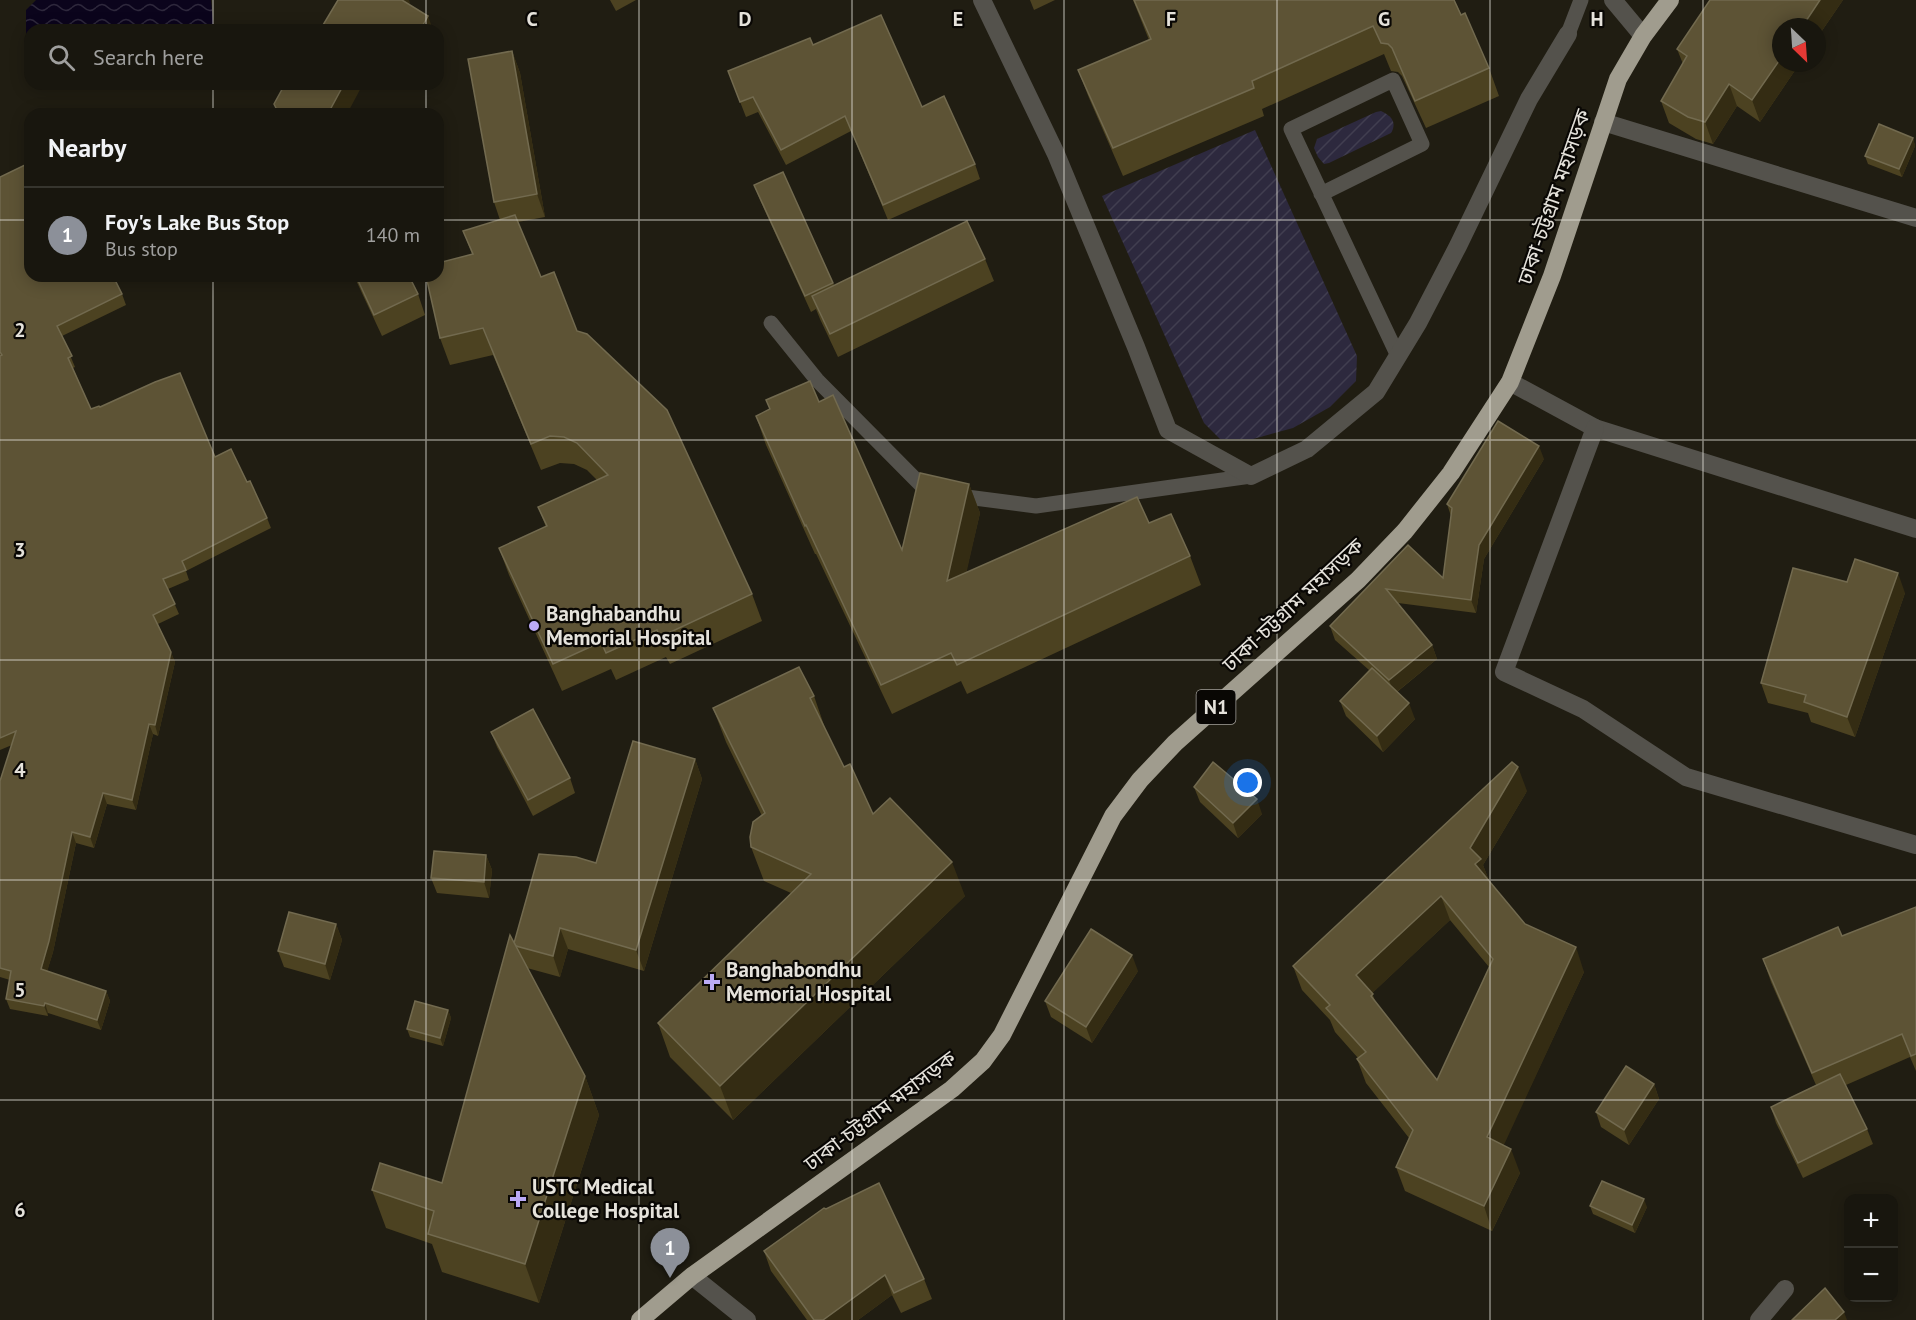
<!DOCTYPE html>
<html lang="en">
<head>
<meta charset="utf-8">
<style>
  body { margin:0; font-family:"PT Sans","Noto Sans Bengali",sans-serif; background:#25231c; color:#f1f3f6 }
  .controls { position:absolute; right:18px; bottom:18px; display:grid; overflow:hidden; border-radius:12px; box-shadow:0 3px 15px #0003 }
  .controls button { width:54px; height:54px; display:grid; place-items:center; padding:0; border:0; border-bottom:2px solid #36352e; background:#18160e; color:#f1f3f6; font:30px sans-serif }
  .compass { position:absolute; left:1772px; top:18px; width:54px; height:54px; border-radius:50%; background:#18160e; box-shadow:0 3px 15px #0003; rotate:155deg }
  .you { position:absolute; left:1248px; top:783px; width:21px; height:21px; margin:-15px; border:4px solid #fff; border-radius:50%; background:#1a73e8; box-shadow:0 0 0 9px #1a73e833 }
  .badge { display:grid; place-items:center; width:39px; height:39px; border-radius:50%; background:#8c9099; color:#fff; font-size:20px; font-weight:700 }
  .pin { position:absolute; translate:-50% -50px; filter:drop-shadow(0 2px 3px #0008) }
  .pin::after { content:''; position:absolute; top:32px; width:21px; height:18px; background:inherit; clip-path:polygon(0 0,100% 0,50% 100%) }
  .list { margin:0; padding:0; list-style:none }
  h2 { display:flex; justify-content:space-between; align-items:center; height:78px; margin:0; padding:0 24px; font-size:26px }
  h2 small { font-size:20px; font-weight:400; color:#9f9f9e }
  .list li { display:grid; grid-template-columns:39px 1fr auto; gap:18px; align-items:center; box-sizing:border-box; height:96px; padding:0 24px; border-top:2px solid #36352e }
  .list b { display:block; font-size:22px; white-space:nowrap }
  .list p { margin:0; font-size:20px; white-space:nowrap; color:#9f9f9e }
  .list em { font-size:20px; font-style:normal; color:#9f9f9e }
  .icon { flex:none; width:33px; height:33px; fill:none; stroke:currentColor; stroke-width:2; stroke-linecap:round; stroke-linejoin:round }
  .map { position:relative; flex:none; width:1916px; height:1320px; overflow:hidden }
  .search { position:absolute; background:#18160e; box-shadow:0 3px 15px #0003; left:24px; top:24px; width:420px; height:66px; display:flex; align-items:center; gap:15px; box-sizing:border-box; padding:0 21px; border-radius:18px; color:#9f9f9e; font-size:22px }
  .panel { position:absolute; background:#18160e; box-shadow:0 3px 15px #0003; left:24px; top:108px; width:420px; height:174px; border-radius:18px }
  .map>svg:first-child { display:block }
  .garden { fill:url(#garden-furrows) }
  .water { fill:url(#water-waves) }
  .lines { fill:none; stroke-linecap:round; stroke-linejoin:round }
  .lane { stroke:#54524c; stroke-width:15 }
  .street { stroke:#54524c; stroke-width:18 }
  .highway { stroke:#a09c8e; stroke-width:18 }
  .wall { fill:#4c4221; fill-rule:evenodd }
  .shaded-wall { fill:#342c13 }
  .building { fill:#5d5335; stroke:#726a4f; stroke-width:1.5; fill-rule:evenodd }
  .grid { fill:none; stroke:#e5e2db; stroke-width:1.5; stroke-opacity:0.55 }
  .poi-dot { fill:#bbaaf6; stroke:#090704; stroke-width:2 }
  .labels { text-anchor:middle; stroke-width:4.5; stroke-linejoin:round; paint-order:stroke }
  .shield { fill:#090704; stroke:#a3a09a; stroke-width:1.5 }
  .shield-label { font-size:20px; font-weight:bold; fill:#e5e2db }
  .street-label { font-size:21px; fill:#e5e2db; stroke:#090704 }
  .poi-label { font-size:21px; font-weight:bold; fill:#e5e2db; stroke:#090704; text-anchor:start }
  .grid-label { font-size:20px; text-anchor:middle; font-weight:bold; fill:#e5e2db; stroke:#090704; stroke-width:4.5; stroke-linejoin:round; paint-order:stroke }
</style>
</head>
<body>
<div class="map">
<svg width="1916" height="1320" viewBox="0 0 1916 1320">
  <defs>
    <pattern id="garden-furrows" width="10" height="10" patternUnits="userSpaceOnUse" patternTransform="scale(1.5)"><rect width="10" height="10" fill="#2d293e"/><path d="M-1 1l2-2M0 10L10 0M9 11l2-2" fill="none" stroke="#413e50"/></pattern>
    <pattern id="water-waves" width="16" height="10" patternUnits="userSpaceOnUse" patternTransform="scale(1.5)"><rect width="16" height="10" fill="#0b041c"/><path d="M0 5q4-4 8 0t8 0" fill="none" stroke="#2e283c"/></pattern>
  </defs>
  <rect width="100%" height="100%" fill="#201d12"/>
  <!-- garden -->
  <g class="garden">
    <path d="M 1381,111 C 1392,116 1397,123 1391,133 L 1329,163 L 1324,164 L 1318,157 L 1314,148 L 1317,139 L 1376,112 Z"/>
    <path d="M 1255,130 L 1357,356 L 1356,381 L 1330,407 L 1293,428 L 1253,439 L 1220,439 L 1204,423 L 1102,196 Z"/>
  </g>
  <!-- water -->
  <path class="water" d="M 36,0 L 211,0 L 214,30 L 30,30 L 30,52 L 26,48 L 26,10 Z"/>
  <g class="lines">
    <!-- lane -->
    <g class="lane">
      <path d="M 1568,34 L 1581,0"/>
      <path d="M 1321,194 L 1422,144 L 1393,80 L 1291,129 L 1398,356"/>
      <path d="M 771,323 L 817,380 L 928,492 L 1036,506 L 1251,476"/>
    </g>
    <!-- street -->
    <g class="street">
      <path d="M 982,0 L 1056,154 L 1136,347 L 1168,430 L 1251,476 L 1307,449 L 1376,392 L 1418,323 L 1458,246 L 1529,99 L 1568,34"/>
      <path d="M 1613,0 L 1643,36"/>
      <path d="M 1603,122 L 1916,218"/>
      <path d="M 1510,382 L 1595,428 L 1916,529"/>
      <path d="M 1595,428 L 1504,672 L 1583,709 L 1686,777 L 1916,845"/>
      <path d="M 692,1276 L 747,1320"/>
      <path d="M 1759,1320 L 1785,1289"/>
    </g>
    <!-- highway -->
    <path class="highway" d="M 640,1320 L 692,1276 L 952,1089 L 983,1061 L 1002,1035 L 1113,816 L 1140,780 L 1175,743 L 1358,580 L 1405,531 L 1451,473 L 1510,382 L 1552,276 L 1618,79 L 1643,36 L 1670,0"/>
  </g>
  <!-- wall -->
  <g class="wall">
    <path d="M 610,0 L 636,0 L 616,11 Z"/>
    <path d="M 1030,0 L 1055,0 L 1034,10 Z"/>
    <path d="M 1133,0 L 1454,0 L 1489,68 L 1499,96 L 1426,128 L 1402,76 L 1398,72 L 1391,71 L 1384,54 L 1262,109 L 1264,116 L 1123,176 L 1089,98 L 1078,70 L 1149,40 Z"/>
    <path d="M 1710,0 L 1843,0 L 1817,38 L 1781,63 L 1800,63 L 1760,122 L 1737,106 L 1713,144 L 1696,139 L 1669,123 L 1661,101 L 1683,64 L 1677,49 Z"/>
    <path d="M 813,45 L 922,107 L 975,164 L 980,179 L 888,220 L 851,131 L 786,165 L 758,112 L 746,117 L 728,71 Z"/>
    <path d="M 512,51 L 520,73 L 545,217 L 518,222 L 541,277 L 752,594 L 762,621 L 670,664 L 666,657 L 616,680 L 611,669 L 562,691 L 509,575 L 499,548 L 546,527 L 538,507 L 597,480 L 587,470 L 574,464 L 560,463 L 541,470 L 493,355 L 450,365 L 440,338 L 472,254 L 463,231 L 500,220 L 494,202 Z"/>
    <path d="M 1913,138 L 1915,146 L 1902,177 L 1868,164 L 1865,156 Z"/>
    <path d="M 783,172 L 834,285 L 985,259 L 994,281 L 838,357 L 820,319 L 816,309 L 811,312 L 760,200 L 754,185 Z"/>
    <path d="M 0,177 L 30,276 L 122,294 L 126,305 L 62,336 L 75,367 L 73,368 L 91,409 L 100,407 L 215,457 L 247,482 L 267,518 L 271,528 L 186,571 L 189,580 L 168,589 L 179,614 L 158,624 L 175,662 L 158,736 L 153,734 L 136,810 L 107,804 L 94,848 L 76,843 L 53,952 L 47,971 L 106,991 L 110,1001 L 101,1030 L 48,1013 L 48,1016 L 10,1009 L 6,999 L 10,980 L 0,977 L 0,781 L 12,745 L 0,750 Z"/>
    <path d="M 354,276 L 409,276 L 418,294 L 425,315 L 382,336 Z"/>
    <path d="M 819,402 L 902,550 L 969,484 L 980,513 L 966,572 L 1149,523 L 1190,556 L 1201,585 L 967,694 L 961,681 L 892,714 L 816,554 L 815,554 L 766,445 L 756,416 Z"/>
    <path d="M 1544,459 L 1484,559 L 1476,613 L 1398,603 L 1432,645 L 1437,659 L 1397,692 L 1415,719 L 1383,752 L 1346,716 L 1340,701 L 1369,670 L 1335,640 L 1330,626 L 1408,545 L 1443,578 L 1451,516 L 1447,504 Z"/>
    <path d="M 1847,582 L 1905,593 L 1855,737 L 1811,722 L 1808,713 L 1768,703 L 1761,683 Z"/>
    <path d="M 814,696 L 826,731 L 844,767 L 873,814 L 965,896 L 733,1120 L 670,1057 L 658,1023 L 791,893 L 764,881 L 751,847 L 762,816 L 726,742 L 713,708 Z"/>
    <path d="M 491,732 L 570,778 L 575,793 L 533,816 L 497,747 Z"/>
    <path d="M 695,759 L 702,779 L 644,971 L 568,949 L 560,977 L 527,968 L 585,1076 L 599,1115 L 539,1303 L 442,1272 L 432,1244 L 386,1228 L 372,1190 L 442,1183 L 514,943 L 596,863 Z"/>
    <path d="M 1194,787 L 1262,814 L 1238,838 L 1200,802 Z"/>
    <path d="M 1527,791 L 1483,865 L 1489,881 L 1525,924 L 1584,972 L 1503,1145 L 1520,1173 L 1492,1231 L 1405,1191 L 1396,1167 L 1409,1138 L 1366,1083 L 1357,1059 L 1358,1058 L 1335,1032 L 1330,1020 L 1302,990 L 1293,966 ZM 1450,920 L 1489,967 L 1437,1080 L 1376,1003 L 1372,993 Z"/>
    <path d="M 486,855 L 492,870 L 489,898 L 437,893 L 431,878 Z"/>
    <path d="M 1916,907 L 1916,1071 L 1910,1057 L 1846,1085 L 1867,1129 L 1873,1144 L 1803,1178 L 1776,1123 L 1771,1107 L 1816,1085 L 1771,982 L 1763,959 L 1842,936 Z"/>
    <path d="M 336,924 L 342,940 L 330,980 L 284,967 L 278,951 Z"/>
    <path d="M 1138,971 L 1092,1043 L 1051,1017 L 1045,1001 Z"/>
    <path d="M 448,1010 L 451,1018 L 443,1046 L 410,1037 L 407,1029 Z"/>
    <path d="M 1654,1084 L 1659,1099 L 1629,1145 L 1601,1127 L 1596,1112 Z"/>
    <path d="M 1590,1206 L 1647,1207 L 1635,1233 L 1593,1214 Z"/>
    <path d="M 826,1209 L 924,1279 L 932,1299 L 901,1313 L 892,1295 L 858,1320 L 807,1320 L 771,1271 L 764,1251 Z"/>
  </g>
  <!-- shaded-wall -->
  <g class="shaded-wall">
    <path d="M 396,0 L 409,0 L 410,3 L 402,16 Z"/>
    <path d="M 1820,0 L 1843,0 L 1817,38 L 1817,27 L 1802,27 Z"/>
    <path d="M 428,16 L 433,30 L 420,30 Z"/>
    <path d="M 512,51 L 520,73 L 545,217 L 537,194 Z"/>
    <path d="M 1781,58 L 1781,63 L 1800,63 L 1760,122 L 1752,100 Z"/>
    <path d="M 344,84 L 363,84 L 347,114 L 332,114 L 330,110 Z"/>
    <path d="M 1729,84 L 1737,106 L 1713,144 L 1705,122 Z"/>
    <path d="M 1913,138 L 1915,146 L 1902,177 L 1899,169 Z"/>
    <path d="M 1539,446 L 1544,459 L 1484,559 L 1476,613 L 1471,600 L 1479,545 Z"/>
    <path d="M 969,484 L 980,513 L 958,610 L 947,581 Z"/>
    <path d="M 1898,573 L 1905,593 L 1855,737 L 1847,717 Z"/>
    <path d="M 1432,645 L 1437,659 L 1394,694 L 1389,680 Z"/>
    <path d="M 171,652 L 175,662 L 158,736 L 155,725 Z"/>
    <path d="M 1409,703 L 1415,719 L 1383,752 L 1377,736 Z"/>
    <path d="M 149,724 L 153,734 L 136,810 L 132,800 Z"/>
    <path d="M 695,759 L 702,779 L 644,971 L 636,950 Z"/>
    <path d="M 1518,767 L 1527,791 L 1483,865 L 1490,883 L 1475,864 L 1470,848 Z"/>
    <path d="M 103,793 L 107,804 L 94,848 L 90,837 Z"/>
    <path d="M 1257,799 L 1262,814 L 1238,838 L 1233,823 Z"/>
    <path d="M 72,832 L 76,843 L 53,952 L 45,979 L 41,969 Z"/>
    <path d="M 486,855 L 492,870 L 489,898 L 484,882 Z"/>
    <path d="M 952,862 L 965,896 L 733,1120 L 720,1086 Z"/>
    <path d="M 1441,896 L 1450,920 L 1365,1000 L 1356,975 Z"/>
    <path d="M 336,924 L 342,940 L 330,980 L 325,964 Z"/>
    <path d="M 560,928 L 568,949 L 560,977 L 553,956 Z"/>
    <path d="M 1576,947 L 1584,972 L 1496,1162 L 1487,1137 Z"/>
    <path d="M 1132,955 L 1138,971 L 1092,1043 L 1086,1027 Z"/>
    <path d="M 106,991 L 110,1001 L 101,1030 L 97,1020 Z"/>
    <path d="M 45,1003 L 48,1013 L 48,1016 L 44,1006 Z"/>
    <path d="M 448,1010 L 451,1018 L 443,1046 L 440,1038 Z"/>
    <path d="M 585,1076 L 599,1115 L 539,1303 L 525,1264 Z"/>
    <path d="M 1654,1084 L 1659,1099 L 1629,1145 L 1624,1130 Z"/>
    <path d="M 1511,1149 L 1520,1173 L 1492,1231 L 1484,1206 Z"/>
    <path d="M 1644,1199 L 1647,1207 L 1635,1233 L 1632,1225 Z"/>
    <path d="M 885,1275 L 892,1295 L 858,1320 L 823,1320 Z"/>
    <path d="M 1844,1312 L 1847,1320 L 1835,1320 Z"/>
  </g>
  <!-- building -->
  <g class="building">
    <path d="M 338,0 L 402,0 L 428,16 L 420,30 L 320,30 Z"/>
    <path d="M 1134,0 L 1454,0 L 1461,15 L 1465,13 L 1489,68 L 1415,101 L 1392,48 L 1388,44 L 1381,43 L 1373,26 L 1252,81 L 1254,88 L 1113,148 L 1078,70 L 1151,39 Z"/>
    <path d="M 1710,0 L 1820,0 L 1802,27 L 1781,27 L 1781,58 L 1752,100 L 1729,84 L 1705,122 L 1688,117 L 1661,101 L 1687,56 L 1677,49 Z"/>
    <path d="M 881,15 L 922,107 L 944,96 L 975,164 L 883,205 L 845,116 L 781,150 L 753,97 L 740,102 L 728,71 L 810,38 L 813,45 Z"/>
    <path d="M 512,51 L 537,194 L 494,202 L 468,59 Z"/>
    <path d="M 285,84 L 344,84 L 330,110 L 332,114 L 279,114 L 274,104 Z"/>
    <path d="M 1879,124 L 1913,138 L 1899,169 L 1865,156 Z"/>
    <path d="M 27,164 L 30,170 L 30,276 L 113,276 L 122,294 L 57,326 L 72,356 L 68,358 L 91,409 L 99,406 L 100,407 L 155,382 L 180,373 L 215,457 L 231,449 L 247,482 L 250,481 L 267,518 L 182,561 L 186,570 L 163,579 L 175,604 L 153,615 L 171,652 L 155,725 L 149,724 L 132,800 L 103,793 L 90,837 L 72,832 L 49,941 L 41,969 L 106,991 L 97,1020 L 45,1003 L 44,1006 L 6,999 L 11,971 L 0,968 L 0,781 L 16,731 L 0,738 L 0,356 L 2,355 L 0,352 L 0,177 Z"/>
    <path d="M 783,172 L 833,283 L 805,296 L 754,185 Z"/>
    <path d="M 515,215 L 541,277 L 554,272 L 577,331 L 587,334 L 667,410 L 752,594 L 660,637 L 657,630 L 606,653 L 601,642 L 553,664 L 499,548 L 547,526 L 538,507 L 608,475 L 577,443 L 564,437 L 550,436 L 531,444 L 483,328 L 440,338 L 426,276 L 438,276 L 438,263 L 473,254 L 463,231 Z"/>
    <path d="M 967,221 L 985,259 L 830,334 L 812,296 Z"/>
    <path d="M 356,276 L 409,276 L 418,294 L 374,315 Z"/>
    <path d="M 810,381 L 819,402 L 833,395 L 902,550 L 920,473 L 969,484 L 947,581 L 1137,497 L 1149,523 L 1171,514 L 1190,556 L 957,665 L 951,653 L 881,685 L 806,525 L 805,526 L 756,416 L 770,409 L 766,400 Z"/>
    <path d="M 1498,421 L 1539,446 L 1479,545 L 1471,600 L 1386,589 L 1432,645 L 1389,680 L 1330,626 L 1408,545 L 1443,578 L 1452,508 L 1447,504 Z"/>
    <path d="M 1855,559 L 1898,573 L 1847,717 L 1804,702 L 1806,695 L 1761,683 L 1793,568 L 1847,582 Z"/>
    <path d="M 799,667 L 814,696 L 810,698 L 844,767 L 850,764 L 873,814 L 890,798 L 952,862 L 720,1086 L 658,1023 L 811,874 L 751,847 L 750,837 L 753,822 L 765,813 L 713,708 Z"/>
    <path d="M 1372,668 L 1409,703 L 1377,736 L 1340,701 Z"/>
    <path d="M 533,709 L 570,778 L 528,800 L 491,732 Z"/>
    <path d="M 633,741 L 695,759 L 636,950 L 560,928 L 553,956 L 516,946 L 514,943 L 539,854 L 576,857 L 596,863 Z"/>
    <path d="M 1213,762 L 1257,799 L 1233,823 L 1194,787 Z"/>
    <path d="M 1512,762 L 1518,767 L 1470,848 L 1481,859 L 1475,864 L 1525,924 L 1576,947 L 1487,1137 L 1511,1149 L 1484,1206 L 1396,1167 L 1413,1130 L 1357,1059 L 1366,1052 L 1326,1008 L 1330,1005 L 1293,966 ZM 1441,896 L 1493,959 L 1437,1080 L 1371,996 L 1373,994 L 1356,975 Z"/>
    <path d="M 434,851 L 486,855 L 484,882 L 431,878 Z"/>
    <path d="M 1916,907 L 1916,1054 L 1911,1056 L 1902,1034 L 1812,1073 L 1763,959 L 1838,927 L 1842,936 Z"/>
    <path d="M 289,912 L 336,924 L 325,964 L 278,951 Z"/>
    <path d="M 1091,929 L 1132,955 L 1086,1027 L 1045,1001 Z"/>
    <path d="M 510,935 L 585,1076 L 525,1264 L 428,1234 L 434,1211 L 372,1190 L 380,1163 L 442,1183 Z"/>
    <path d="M 415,1001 L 448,1010 L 440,1038 L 407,1029 Z"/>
    <path d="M 1626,1066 L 1654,1084 L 1624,1130 L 1596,1112 Z"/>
    <path d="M 1840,1074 L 1867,1129 L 1798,1163 L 1771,1107 Z"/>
    <path d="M 1602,1181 L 1644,1199 L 1632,1225 L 1590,1206 Z"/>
    <path d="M 879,1183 L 924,1279 L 894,1293 L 885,1275 L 823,1320 L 814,1320 L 764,1251 L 824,1208 L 826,1209 Z"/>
    <path d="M 1825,1288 L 1844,1312 L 1835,1320 L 1792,1320 Z"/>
  </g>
  <!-- grid -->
  <path class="grid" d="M 213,0 L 213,30M 426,0 L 426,30M 639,0 L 639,1320M 852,0 L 852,1320M 1064,0 L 1064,1320M 1277,0 L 1277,1320M 1490,0 L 1490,1320M 1703,0 L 1703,1320M 213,84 L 213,114M 426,84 L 426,114M 0,220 L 30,220M 438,220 L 1916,220M 213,276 L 213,1320M 426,276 L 426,1320M 0,440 L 1916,440M 0,660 L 1916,660M 0,880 L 1916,880M 0,1100 L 1916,1100"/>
  <!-- markers -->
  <g class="poi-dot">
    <circle cx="534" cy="626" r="6"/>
    <path d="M709 973h6v6h6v6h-6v6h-6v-6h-6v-6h6z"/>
    <path d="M515 1190h6v6h6v6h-6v6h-6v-6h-6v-6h6z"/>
  </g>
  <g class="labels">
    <!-- shield labels -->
    <rect class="shield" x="1196.5" y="690" width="39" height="34" rx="4.5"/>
    <g class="shield-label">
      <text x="1216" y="714">N1</text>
    </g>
    <!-- street labels -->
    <g class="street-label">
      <text transform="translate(1554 197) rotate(-71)" y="7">ঢাকা-চট্টগ্রাম মহাসড়ক</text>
      <text transform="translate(1293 605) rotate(-43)" y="7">ঢাকা-চট্টগ্রাম মহাসড়ক</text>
      <text transform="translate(880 1111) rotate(-37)" y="7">ঢাকা-চট্টগ্রাম মহাসড়ক</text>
    </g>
    <!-- poi labels -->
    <g class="poi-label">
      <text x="546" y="621">Banghabandhu<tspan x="546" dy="24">Memorial Hospital</tspan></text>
      <text x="726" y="977">Banghabondhu<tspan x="726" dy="24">Memorial Hospital</tspan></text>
      <text x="532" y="1194">USTC Medical<tspan x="532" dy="24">College Hospital</tspan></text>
    </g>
  </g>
  <g class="grid-label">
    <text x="532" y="26">C</text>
    <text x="745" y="26">D</text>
    <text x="958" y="26">E</text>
    <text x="1171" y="26">F</text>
    <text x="1384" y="26">G</text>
    <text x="1597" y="26">H</text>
    <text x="20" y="337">2</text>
    <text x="20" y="557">3</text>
    <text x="20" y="777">4</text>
    <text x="20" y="997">5</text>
    <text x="20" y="1217">6</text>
  </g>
</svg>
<div class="controls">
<button>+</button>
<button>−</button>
</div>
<svg class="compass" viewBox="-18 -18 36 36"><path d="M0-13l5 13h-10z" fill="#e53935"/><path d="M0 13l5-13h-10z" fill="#9f9f9e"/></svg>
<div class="you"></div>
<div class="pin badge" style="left:670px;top:1278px">1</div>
<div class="search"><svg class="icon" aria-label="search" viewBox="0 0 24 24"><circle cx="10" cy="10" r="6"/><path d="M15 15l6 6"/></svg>Search here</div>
<section class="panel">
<h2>Nearby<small></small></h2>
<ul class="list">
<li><span class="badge">1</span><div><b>Foy's Lake Bus Stop</b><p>Bus stop</p></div><em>140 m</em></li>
</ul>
</section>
</div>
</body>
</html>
